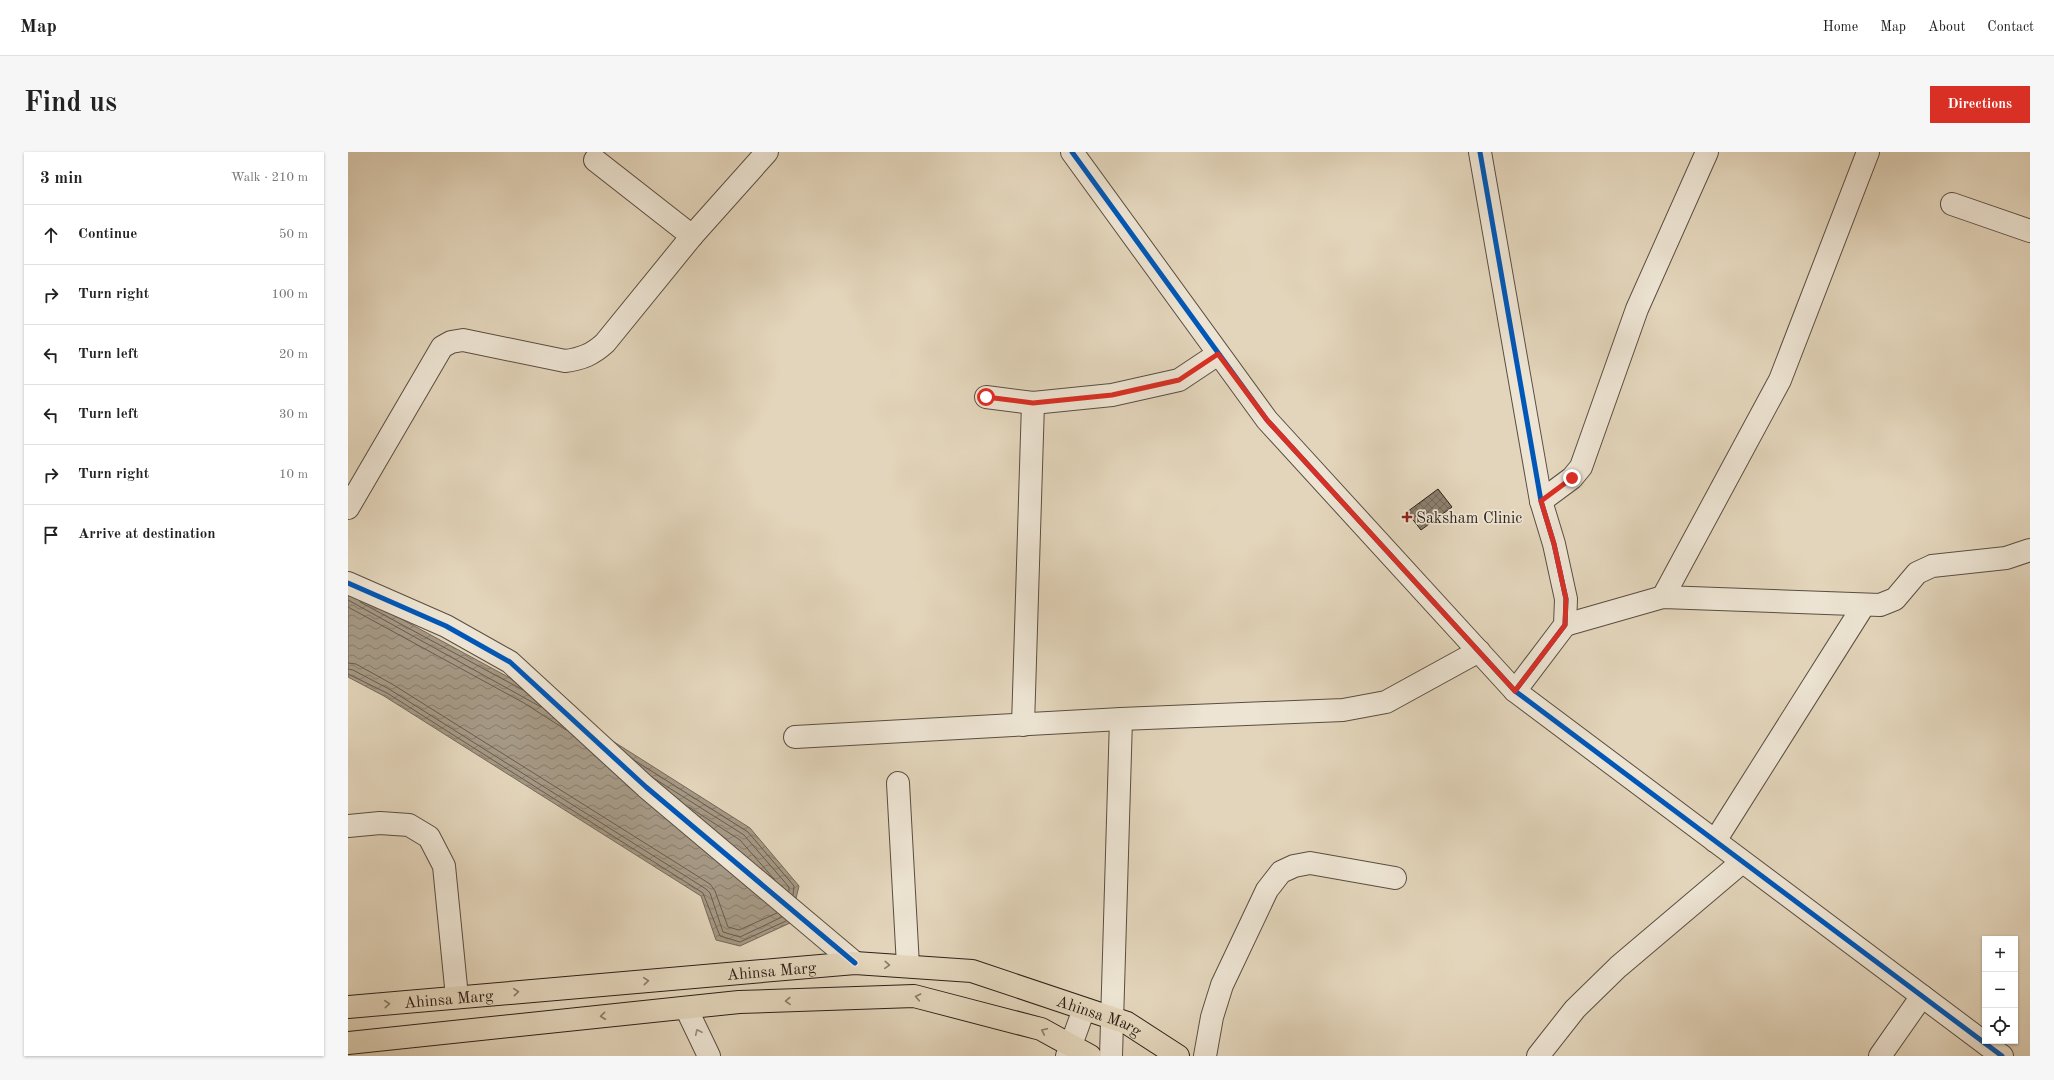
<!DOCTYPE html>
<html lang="en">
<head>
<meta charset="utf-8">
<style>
  body { margin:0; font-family:"Old Standard TT",serif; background:#f6f6f6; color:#222 }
  .controls { position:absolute; right:12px; bottom:12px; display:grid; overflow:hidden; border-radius:0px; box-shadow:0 1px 3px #0004 }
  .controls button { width:36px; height:36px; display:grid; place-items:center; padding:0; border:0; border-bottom:1px solid #e0e0e0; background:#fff; color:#222; font:20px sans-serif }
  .stop { position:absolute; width:12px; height:12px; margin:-9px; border:3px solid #d93025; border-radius:50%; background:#fff }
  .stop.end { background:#d93025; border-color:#fff; box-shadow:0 1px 4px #0008 }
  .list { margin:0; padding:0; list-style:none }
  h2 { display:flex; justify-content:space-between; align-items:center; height:52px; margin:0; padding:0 16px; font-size:17px }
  h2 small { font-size:13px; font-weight:400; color:#767676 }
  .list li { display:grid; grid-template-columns:26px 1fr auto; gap:12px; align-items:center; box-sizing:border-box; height:60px; padding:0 16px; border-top:1px solid #e0e0e0 }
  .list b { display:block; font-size:15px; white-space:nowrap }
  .list em { font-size:13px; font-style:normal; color:#767676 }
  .icon { flex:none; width:22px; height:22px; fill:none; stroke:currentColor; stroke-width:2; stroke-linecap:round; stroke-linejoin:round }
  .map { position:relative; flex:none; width:1682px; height:904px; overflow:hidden; border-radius:0px }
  header { display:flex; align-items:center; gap:24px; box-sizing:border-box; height:56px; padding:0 20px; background:#fff; border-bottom:1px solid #e0e0e0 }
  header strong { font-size:19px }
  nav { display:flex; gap:22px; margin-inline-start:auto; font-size:14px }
  .intro { display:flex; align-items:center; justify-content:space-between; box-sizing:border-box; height:96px; padding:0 24px }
  h1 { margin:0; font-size:28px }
  .button { padding:10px 18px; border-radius:0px; background:#d93025; color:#fff; font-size:14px; font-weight:700 }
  main { display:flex; gap:24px; padding:0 24px }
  aside { flex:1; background:#fff; border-radius:0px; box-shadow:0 1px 3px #0004 }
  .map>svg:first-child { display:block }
  .water { fill:url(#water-waves); stroke:#756859 }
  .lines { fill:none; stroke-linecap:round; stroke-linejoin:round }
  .shore { stroke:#695c4e; stroke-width:1 }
  .building { fill:url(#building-cross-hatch); stroke:#2d2119 }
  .minor-casing { stroke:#5a4e42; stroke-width:24 }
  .highway-casing { stroke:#2d2119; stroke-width:24 }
  .minor { stroke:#ede4d3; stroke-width:22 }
  .highway { stroke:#e3d5bb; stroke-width:22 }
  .cycleway-casing { stroke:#ede4d3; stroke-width:8 }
  .cycleway { stroke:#0057b8; stroke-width:5 }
  .oneway { stroke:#887b6a }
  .oneway2 { stroke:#978c7f }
  .route { stroke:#d93025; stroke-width:5 }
  .poi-dot { fill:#8f2418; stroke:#ede4d3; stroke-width:1.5 }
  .labels { text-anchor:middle; stroke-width:3.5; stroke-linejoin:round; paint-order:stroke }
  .poi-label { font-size:16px; fill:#2d2119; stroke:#ede4d3; text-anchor:start }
  .street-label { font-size:16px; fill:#2d2119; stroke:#ede4d3 }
</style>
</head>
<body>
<header>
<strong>Map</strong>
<nav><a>Home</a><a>Map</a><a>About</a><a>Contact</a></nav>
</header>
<div class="intro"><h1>Find us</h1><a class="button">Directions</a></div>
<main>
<aside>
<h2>3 min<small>Walk · 210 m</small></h2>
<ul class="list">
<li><svg class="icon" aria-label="ahead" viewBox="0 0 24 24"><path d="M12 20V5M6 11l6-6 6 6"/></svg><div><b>Continue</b></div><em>50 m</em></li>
<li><svg class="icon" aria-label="right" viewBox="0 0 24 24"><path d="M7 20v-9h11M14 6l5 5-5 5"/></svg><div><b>Turn right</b></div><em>100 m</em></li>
<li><svg class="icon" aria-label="left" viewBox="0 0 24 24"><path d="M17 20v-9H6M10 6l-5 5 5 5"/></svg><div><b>Turn left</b></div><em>20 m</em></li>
<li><svg class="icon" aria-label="left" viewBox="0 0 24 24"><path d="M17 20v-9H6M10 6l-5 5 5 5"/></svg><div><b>Turn left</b></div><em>30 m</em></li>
<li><svg class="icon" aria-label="right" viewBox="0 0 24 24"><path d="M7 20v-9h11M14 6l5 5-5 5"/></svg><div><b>Turn right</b></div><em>10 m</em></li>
<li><svg class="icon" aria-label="arrive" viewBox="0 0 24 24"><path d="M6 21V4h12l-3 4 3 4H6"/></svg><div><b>Arrive at destination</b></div></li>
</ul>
</aside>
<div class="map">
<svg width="1682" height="904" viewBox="0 0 1682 904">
  <defs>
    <pattern id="water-waves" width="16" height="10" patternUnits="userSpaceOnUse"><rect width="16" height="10" fill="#a59884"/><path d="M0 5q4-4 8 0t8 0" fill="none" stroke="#877c6b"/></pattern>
    <pattern id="building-cross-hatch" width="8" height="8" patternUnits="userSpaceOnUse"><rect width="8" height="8" fill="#8c7f6d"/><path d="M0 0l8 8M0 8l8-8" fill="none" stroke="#736859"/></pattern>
  </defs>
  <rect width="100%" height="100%" fill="#e3d5bb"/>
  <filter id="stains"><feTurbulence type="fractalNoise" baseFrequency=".005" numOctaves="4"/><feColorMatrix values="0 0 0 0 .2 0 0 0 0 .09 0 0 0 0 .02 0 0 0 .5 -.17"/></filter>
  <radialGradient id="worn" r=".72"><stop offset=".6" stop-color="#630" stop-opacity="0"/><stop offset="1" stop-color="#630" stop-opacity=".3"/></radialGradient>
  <!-- water -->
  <path class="water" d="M 0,438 L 184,538 L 402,676 L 451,734 L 442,771 L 392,794 L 368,788 L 353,744 L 36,544 L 0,525 Z"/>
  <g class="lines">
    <!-- shore -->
    <g class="shore">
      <path d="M 0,448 L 193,555"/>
      <path d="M 12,450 L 175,538"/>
      <path d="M 0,455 L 176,551 L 218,578"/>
      <path d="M 0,511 L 8,512 L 44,532 L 362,732 L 367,739 L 380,775 L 391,778 L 429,761"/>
      <path d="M 0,517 L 5,518 L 41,537 L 358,737 L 362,741 L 375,780 L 392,785 L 434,765"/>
      <path d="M 0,522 L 39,541 L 355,741 L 372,784 L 392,790 L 438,769"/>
      <path d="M 286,608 L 400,680 L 446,734 L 445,743"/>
      <path d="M 307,627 L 396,683 L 441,735 L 441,739"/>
      <path d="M 341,655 L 392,688 L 426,727"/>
    </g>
  </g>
  <!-- building -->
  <path class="building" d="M 1090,337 L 1104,355 L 1073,378 L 1059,360 Z"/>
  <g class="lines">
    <defs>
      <g id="minor">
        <path d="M 724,0 L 919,268 L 1167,539 L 1654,904"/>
        <path d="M 1132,0 L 1193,349 L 1206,392 L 1218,447 L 1217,473 L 1167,539"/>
        <path d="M 247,8 L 344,84"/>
        <path d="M 1604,52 L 1682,79"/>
        <path d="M 638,245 L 685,251 L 764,243 L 831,228 L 870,202"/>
        <path d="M 1193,349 L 1224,326 L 1233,315 L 1289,157 L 1359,0"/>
        <path d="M 0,356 L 94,195 L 103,190 L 115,188 L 217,209 C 234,207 245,202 257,191 L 344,84 L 419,0"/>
        <path d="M 0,431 L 98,474 L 162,510 L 298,635 L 507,811"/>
        <path d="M 1315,445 L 1432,228 L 1520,0"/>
        <path d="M 1217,473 L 1315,445 L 1532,453 L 1547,447 L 1569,421 L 1584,414 L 1658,406 L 1682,398"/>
        <path d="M 675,573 L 685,251"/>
        <path d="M 447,585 L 773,567 L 995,558 L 1038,550 L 1131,499"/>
        <path d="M 550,631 L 560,814"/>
        <path d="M 0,674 L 32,671 L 61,673 L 81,685 L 96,714 L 109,845"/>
        <path d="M 1367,689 L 1516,453"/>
        <path d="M 338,856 L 361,904"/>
        <path d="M 719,904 L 736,857"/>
        <path d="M 763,904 L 773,567"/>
        <path d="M 857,904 L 864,865 L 874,833 L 919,738 L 933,720 L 946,714 L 962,711 L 1047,726"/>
        <path d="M 1190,904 L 1227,857 L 1270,815 L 1394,710"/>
        <path d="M 1532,904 L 1574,844"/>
      </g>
      <g id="highway">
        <path id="s1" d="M 0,855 L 507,811 L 624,819 L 779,871 L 830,904"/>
        <path d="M 0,891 L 391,850 L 566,844 L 693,877 L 742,904"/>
      </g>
    </defs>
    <!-- minor casing -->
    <use href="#minor" class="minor-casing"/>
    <!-- highway casing -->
    <use href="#highway" class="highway-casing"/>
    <!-- minor -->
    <use href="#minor" class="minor"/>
    <!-- highway -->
    <use href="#highway" class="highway"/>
    <defs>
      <g id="cycleway">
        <path d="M 724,0 L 919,268 L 1167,539 L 1654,904"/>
        <path d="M 1132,0 L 1193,349 L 1206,392 L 1218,447 L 1217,473 L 1167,539"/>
        <path d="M 0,431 L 98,474 L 162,510 L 298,635 L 507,811"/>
      </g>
    </defs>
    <!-- cycleway casing -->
    <use href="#cycleway" class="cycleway-casing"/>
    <!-- cycleway -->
    <use href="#cycleway" class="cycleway"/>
  </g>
  <!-- one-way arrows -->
  <defs><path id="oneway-chevron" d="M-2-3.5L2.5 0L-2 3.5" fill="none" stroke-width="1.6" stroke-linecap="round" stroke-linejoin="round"/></defs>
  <g class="oneway">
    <use href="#oneway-chevron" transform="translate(539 813) rotate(4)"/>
    <use href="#oneway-chevron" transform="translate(298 829) rotate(-5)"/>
    <use href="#oneway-chevron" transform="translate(168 840) rotate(-5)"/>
    <use href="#oneway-chevron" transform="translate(570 845) rotate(-168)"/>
    <use href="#oneway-chevron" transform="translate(440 849) rotate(178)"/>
    <use href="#oneway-chevron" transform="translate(39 852) rotate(-5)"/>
    <use href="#oneway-chevron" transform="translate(255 864) rotate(174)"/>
    <use href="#oneway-chevron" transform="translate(696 879) rotate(-155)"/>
  </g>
  <use class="oneway2" href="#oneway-chevron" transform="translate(350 880) rotate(-115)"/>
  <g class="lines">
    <!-- route -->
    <path class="route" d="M 638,245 L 685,251 L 764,243 L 831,228 L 870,202 L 919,268 L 1167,539 L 1217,473 L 1218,447 L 1206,392 L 1193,349 L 1224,326"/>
  </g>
  <!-- markers -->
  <path class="poi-dot" d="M1057 359h4v4h4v4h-4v4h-4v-4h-4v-4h4z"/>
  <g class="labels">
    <!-- poi labels -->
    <g class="poi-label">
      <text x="1068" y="371">Saksham Clinic</text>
    </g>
    <!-- street labels -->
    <g class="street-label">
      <text dy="6" stroke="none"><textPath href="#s1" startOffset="425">Ahinsa Marg</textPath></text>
      <text dy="6" stroke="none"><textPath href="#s1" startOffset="101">Ahinsa Marg</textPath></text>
      <text dy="6" stroke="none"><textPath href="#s1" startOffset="761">Ahinsa Marg</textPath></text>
    </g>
  </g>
  <rect width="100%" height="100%" filter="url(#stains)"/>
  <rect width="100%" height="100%" fill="url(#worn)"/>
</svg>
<div class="controls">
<button>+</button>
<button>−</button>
<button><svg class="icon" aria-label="locate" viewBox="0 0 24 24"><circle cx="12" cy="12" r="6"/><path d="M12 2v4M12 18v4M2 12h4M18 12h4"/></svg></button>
</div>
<div class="stop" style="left:638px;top:245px"></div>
<div class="stop end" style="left:1224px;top:326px"></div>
</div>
</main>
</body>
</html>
